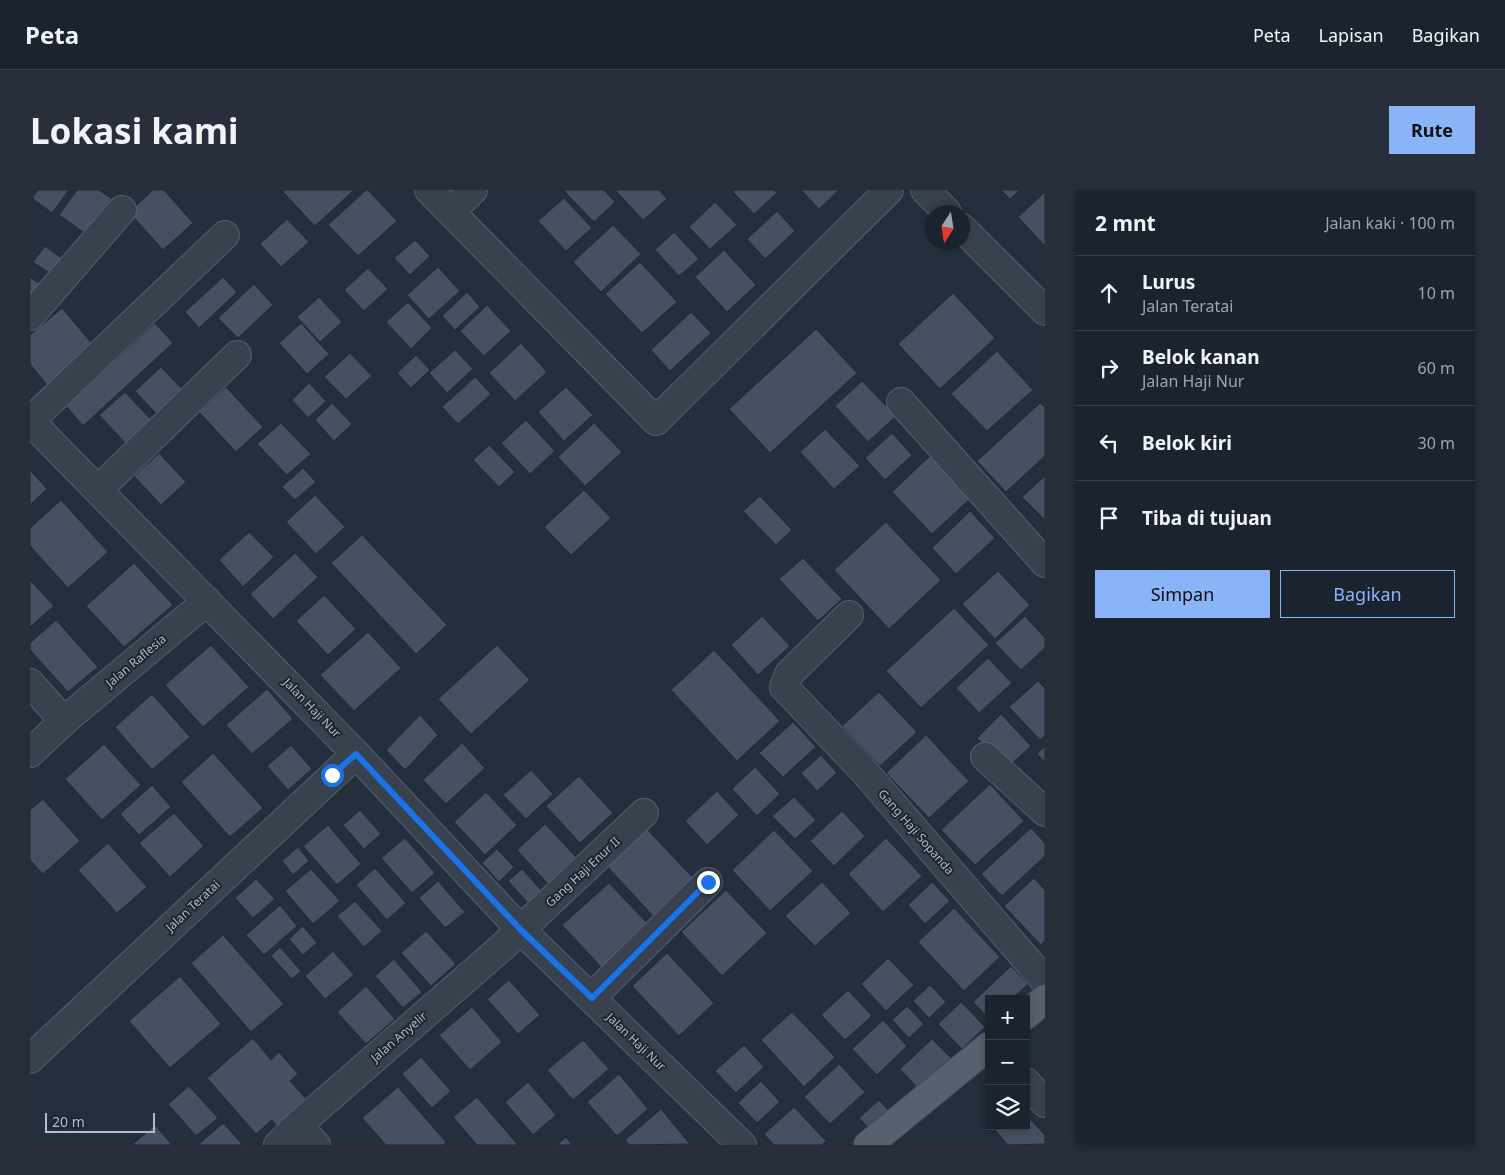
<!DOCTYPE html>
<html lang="id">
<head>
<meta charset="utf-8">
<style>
  body { margin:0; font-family:"Noto Sans",sans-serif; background:#282f3a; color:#f1f3f6 }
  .controls { position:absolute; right:15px; bottom:15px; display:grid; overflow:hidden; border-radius:0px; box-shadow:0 2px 8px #0003 }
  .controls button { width:45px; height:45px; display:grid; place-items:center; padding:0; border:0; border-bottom:1px solid #39404a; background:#1b232e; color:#f1f3f6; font:25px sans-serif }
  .compass { position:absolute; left:895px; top:15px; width:45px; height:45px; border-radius:50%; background:#1b232e; box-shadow:0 2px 8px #0003; rotate:192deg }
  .scale { position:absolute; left:15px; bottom:12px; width:110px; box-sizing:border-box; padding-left:5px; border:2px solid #b4bcc9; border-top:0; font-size:14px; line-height:18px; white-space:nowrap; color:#b4bcc9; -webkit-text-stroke:4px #1d2633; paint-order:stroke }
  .stop { position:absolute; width:15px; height:15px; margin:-11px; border:4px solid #1a73e8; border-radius:50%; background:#fff }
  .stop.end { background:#1a73e8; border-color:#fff; box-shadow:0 1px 5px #0008 }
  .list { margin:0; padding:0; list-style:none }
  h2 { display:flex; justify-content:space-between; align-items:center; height:65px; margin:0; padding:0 20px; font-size:21px }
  h2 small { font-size:16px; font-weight:400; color:#a0a4aa }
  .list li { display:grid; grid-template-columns:32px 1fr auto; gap:15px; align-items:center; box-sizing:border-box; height:75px; padding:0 20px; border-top:1px solid #39404a }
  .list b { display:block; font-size:19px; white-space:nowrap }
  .list p { margin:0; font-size:16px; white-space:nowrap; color:#a0a4aa }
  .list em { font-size:16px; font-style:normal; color:#a0a4aa }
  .actions { display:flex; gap:10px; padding:15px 20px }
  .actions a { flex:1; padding:11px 0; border:1px solid #8ab4f8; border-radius:0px; text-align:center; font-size:18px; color:#8ab4f8 }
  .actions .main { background:#8ab4f8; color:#111 }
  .icon { flex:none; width:28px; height:28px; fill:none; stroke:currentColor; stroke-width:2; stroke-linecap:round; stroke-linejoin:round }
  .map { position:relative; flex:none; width:1015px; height:955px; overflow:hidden; border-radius:0px }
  header { display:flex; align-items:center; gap:30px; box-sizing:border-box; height:70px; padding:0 25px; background:#1b232e; border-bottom:1px solid #39404a }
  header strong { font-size:24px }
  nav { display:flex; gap:28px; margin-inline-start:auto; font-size:18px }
  .intro { display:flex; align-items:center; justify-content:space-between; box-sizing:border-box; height:120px; padding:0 30px }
  h1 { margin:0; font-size:35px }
  .button { padding:12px 22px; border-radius:0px; background:#8ab4f8; color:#111; font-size:18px; font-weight:700 }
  main { display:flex; gap:30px; padding:0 30px }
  aside { flex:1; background:#1b232e; border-radius:0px; box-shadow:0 2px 8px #0003 }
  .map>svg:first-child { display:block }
  .building { fill:#455162; stroke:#1f2835 }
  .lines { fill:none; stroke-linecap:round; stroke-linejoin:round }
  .minor-casing { stroke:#565f6c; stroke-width:30 }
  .major-casing { stroke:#414a57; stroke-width:30 }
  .minor { stroke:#38414e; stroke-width:28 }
  .major { stroke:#56606e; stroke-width:28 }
  .route { stroke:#1a73e8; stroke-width:6 }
  .labels { text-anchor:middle; stroke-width:4; stroke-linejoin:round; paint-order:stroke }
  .street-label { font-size:12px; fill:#b4bcc9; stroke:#1d2633 }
</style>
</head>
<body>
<header>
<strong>Peta</strong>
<nav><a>Peta</a><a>Lapisan</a><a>Bagikan</a></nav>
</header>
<div class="intro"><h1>Lokasi kami</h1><a class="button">Rute</a></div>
<main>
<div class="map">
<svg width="1015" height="955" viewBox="0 0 1015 955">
  <rect width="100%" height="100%" fill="#242f3e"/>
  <!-- building -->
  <g class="building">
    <path d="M 8,0 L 39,0 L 22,23 L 2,8 Z"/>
    <path d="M 47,0 L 69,0 L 82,9 L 56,44 L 29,25 Z"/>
    <path d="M 123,0 L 134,0 L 163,33 L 133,60 L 99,22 Z"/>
    <path d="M 255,0 L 324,0 L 285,36 L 253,2 Z"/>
    <path d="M 336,0 L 338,0 L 367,31 L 328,66 L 298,35 Z"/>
    <path d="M 533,0 L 574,0 L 585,12 L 564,32 Z"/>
    <path d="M 585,0 L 629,0 L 637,9 L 613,30 Z"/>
    <path d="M 705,0 L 744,0 L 747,3 L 724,24 L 703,2 Z"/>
    <path d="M 771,0 L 809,0 L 789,19 Z"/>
    <path d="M 971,0 L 990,0 L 980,9 Z"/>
    <path d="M 1015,2 L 1015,56 L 988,27 Z"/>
    <path d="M 534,8 L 562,38 L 536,61 L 508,31 Z"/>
    <path d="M 685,12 L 707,35 L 680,59 L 659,37 Z"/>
    <path d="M 747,21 L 765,41 L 735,69 L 717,49 Z"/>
    <path d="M 257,29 L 279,52 L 251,77 L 230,54 Z"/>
    <path d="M 583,35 L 611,64 L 571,102 L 543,72 Z"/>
    <path d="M 644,42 L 669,69 L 649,86 L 625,60 Z"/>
    <path d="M 385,50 L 400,66 L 380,85 L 364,68 Z"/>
    <path d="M 15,56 L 37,72 L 25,87 L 3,72 Z"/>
    <path d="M 694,60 L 726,95 L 697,122 L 665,87 Z"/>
    <path d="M 610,72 L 647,112 L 612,143 L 575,104 Z"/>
    <path d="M 408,77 L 430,101 L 399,129 L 377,105 Z"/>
    <path d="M 338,78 L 358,99 L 334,121 L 314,100 Z"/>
    <path d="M 0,87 L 12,96 L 0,112 Z"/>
    <path d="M 193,87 L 207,102 L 169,138 L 155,122 Z"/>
    <path d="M 224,94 L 243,115 L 208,148 L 188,128 Z"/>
    <path d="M 437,102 L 450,117 L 425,140 L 412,126 Z"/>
    <path d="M 923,103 L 965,148 L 910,199 L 868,154 Z"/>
    <path d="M 289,107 L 312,132 L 290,152 L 267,127 Z"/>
    <path d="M 378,112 L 402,138 L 381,159 L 356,132 Z"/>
    <path d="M 457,115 L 481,141 L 454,166 L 430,141 Z"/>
    <path d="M 32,118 L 64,156 L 17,195 L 0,174 L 0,145 Z"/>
    <path d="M 661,122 L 681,143 L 640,181 L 621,160 Z"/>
    <path d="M 125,133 L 143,153 L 53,236 L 36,216 Z"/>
    <path d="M 271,133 L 299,164 L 277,184 L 249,153 Z"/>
    <path d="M 786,139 L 827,183 L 740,263 L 699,219 Z"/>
    <path d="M 491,153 L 517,182 L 485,211 L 459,183 Z"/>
    <path d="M 425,160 L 443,179 L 417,203 L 399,183 Z"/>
    <path d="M 967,161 L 1003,200 L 957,241 L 921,204 Z"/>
    <path d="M 320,163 L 342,186 L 316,209 L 294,187 Z"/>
    <path d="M 386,165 L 400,180 L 381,198 L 367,183 Z"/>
    <path d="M 131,177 L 160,207 L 133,231 L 105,201 Z"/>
    <path d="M 445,187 L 461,204 L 428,234 L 412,217 Z"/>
    <path d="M 832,191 L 866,226 L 838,252 L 805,216 Z"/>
    <path d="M 279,193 L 296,211 L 278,228 L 262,210 Z"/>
    <path d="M 196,197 L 233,237 L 206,262 L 169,222 Z"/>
    <path d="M 536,197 L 563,225 L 534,251 L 508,222 Z"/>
    <path d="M 95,202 L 124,233 L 99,257 L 69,225 Z"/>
    <path d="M 302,213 L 322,234 L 304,251 L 285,230 Z"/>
    <path d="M 1010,213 L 1015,217 L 1015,266 L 976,302 L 947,271 Z"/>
    <path d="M 496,230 L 525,261 L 500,284 L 471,253 Z"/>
    <path d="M 251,233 L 281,264 L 257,285 L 227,254 Z"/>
    <path d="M 564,233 L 592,262 L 555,296 L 528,267 Z"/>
    <path d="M 795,239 L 830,276 L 804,299 L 770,262 Z"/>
    <path d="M 862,243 L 882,265 L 855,290 L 835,268 Z"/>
    <path d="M 459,255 L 485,282 L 469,297 L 443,270 Z"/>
    <path d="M 129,263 L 156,292 L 131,315 L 104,286 Z"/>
    <path d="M 902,264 L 942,307 L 902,344 L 862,302 Z"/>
    <path d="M 273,278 L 286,292 L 265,310 L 252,297 Z"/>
    <path d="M 0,280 L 17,299 L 0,315 Z"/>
    <path d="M 1015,286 L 1015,330 L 992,307 Z"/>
    <path d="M 554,300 L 581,328 L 541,365 L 514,337 Z"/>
    <path d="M 285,305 L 315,337 L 286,364 L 256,332 Z"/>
    <path d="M 730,306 L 762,340 L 746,355 L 713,321 Z"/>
    <path d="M 31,310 L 78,362 L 38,398 L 0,356 L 0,338 Z"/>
    <path d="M 940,321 L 965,348 L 926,384 L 902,358 Z"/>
    <path d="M 856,332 L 911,390 L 859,439 L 804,380 Z"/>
    <path d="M 219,342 L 244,367 L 213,397 L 189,370 Z"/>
    <path d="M 332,345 L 417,435 L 386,464 L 301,373 Z"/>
    <path d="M 265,363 L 288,387 L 243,429 L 220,404 Z"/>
    <path d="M 773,368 L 812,409 L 788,431 L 749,389 Z"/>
    <path d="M 104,373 L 143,415 L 94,457 L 56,416 Z"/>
    <path d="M 968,381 L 1000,415 L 965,449 L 932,414 Z"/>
    <path d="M 0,390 L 24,416 L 0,437 Z"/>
    <path d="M 294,405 L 326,439 L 298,465 L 266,431 Z"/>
    <path d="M 924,418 L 959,455 L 891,518 L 856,481 Z"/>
    <path d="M 732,426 L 760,456 L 728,485 L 701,455 Z"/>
    <path d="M 995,426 L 1015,448 L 1015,458 L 991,480 L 965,453 Z"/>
    <path d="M 26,430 L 68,477 L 38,502 L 0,460 L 0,453 Z"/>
    <path d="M 338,442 L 371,478 L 324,521 L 290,485 Z"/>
    <path d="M 181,455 L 219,497 L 173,537 L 135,495 Z"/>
    <path d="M 467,455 L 500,490 L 441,544 L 408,509 Z"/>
    <path d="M 684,460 L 750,531 L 707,571 L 641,500 Z"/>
    <path d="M 958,468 L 982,493 L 949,523 L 926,498 Z"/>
    <path d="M 1008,491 L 1015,498 L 1015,546 L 1010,550 L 979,517 Z"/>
    <path d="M 237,499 L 263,529 L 222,564 L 196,535 Z"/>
    <path d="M 849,502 L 887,542 L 850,576 L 812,536 Z"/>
    <path d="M 122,504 L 160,547 L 122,580 L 85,537 Z"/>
    <path d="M 971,524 L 1001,556 L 976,579 L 947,548 Z"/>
    <path d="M 390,525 L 408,545 L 375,580 L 356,560 Z"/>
    <path d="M 763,532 L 786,557 L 753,587 L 729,563 Z"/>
    <path d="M 896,545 L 939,591 L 899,628 L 856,583 Z"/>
    <path d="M 432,553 L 455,578 L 416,614 L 393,590 Z"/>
    <path d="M 74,554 L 111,595 L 72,630 L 35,589 Z"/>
    <path d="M 261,555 L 282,579 L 258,600 L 237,576 Z"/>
    <path d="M 1015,556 L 1015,572 L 1007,564 Z"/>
    <path d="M 183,563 L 233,618 L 200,647 L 151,592 Z"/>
    <path d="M 791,565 L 807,583 L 787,601 L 771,583 Z"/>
    <path d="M 725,577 L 750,604 L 727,626 L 702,599 Z"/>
    <path d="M 501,580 L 523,604 L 496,629 L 473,605 Z"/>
    <path d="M 549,586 L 583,623 L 550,653 L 516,616 Z"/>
    <path d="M 960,594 L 994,631 L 945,675 L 911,640 Z"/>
    <path d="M 122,595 L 141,617 L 109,645 L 90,624 Z"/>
    <path d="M 687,601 L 709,625 L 677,655 L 655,631 Z"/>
    <path d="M 456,602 L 487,635 L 455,665 L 424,632 Z"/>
    <path d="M 764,607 L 786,630 L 765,649 L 742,626 Z"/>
    <path d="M 13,609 L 50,651 L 13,684 L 0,670 L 0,620 Z"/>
    <path d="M 330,620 L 351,644 L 334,659 L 313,635 Z"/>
    <path d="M 812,621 L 835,646 L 804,676 L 780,651 Z"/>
    <path d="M 144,623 L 174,656 L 140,687 L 109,653 Z"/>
    <path d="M 515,634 L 546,667 L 518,694 L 487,660 Z"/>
    <path d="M 298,635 L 331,674 L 307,695 L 273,656 Z"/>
    <path d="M 616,638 L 664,689 L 624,727 L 576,675 Z"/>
    <path d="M 1001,638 L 1015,653 L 1015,666 L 972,706 L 951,684 Z"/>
    <path d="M 744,640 L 783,681 L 740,721 L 702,680 Z"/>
    <path d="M 375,648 L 405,683 L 382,703 L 351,668 Z"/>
    <path d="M 856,648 L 892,686 L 853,722 L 818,684 Z"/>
    <path d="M 78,653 L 117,697 L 87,723 L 48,680 Z"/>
    <path d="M 268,657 L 279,671 L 263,685 L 252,671 Z"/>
    <path d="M 467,659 L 484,677 L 469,692 L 452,673 Z"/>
    <path d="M 345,678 L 376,713 L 357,730 L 326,695 Z"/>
    <path d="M 281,679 L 310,711 L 283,734 L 255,701 Z"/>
    <path d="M 492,679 L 511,700 L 498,713 L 478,691 Z"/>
    <path d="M 1004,688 L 1015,700 L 1015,751 L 1011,755 L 974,716 Z"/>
    <path d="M 226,689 L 245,709 L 223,728 L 205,708 Z"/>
    <path d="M 408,691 L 435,722 L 415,738 L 389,708 Z"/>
    <path d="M 792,692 L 821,723 L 785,756 L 755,726 Z"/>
    <path d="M 902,692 L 920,711 L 895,734 L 878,715 Z"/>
    <path d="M 579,693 L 619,735 L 572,778 L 532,735 Z"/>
    <path d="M 696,700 L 737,743 L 692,786 L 651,742 Z"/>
    <path d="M 325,711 L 352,741 L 334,757 L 307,726 Z"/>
    <path d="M 250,715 L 267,736 L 234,765 L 216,745 Z"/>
    <path d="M 924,718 L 970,767 L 934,801 L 888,752 Z"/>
    <path d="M 273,736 L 287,753 L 273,765 L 259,749 Z"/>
    <path d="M 396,741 L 426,774 L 401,796 L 371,763 Z"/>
    <path d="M 193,745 L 254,814 L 221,842 L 161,773 Z"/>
    <path d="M 250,757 L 271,781 L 262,789 L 241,766 Z"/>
    <path d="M 303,761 L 324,785 L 295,809 L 275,786 Z"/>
    <path d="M 637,763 L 684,813 L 649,846 L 602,796 Z"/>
    <path d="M 858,768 L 884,795 L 856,821 L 831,794 Z"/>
    <path d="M 364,769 L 392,802 L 373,818 L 345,786 Z"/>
    <path d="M 981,776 L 998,794 L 982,809 L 959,809 L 959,829 L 943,812 Z"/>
    <path d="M 150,786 L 191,834 L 140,878 L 99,831 Z"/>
    <path d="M 479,790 L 510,825 L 488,844 L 457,809 Z"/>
    <path d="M 900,795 L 916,812 L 899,828 L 883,811 Z"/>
    <path d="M 336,796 L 365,829 L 336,854 L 307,822 Z"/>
    <path d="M 818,800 L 842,826 L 815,850 L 791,825 Z"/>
    <path d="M 931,812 L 955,837 L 932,859 L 908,834 Z"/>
    <path d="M 877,816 L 894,834 L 879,848 L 862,830 Z"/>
    <path d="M 442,817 L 472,852 L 440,880 L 409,845 Z"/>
    <path d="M 762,822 L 805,867 L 774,897 L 731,850 Z"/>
    <path d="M 853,830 L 877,856 L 847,885 L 822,859 Z"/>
    <path d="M 223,848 L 241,870 L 249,862 L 268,884 L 260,891 L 278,911 L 248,937 L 242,930 L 226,944 L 177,888 Z"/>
    <path d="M 902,849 L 924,871 L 891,902 L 870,879 Z"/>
    <path d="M 553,850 L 579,879 L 543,910 L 517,880 Z"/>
    <path d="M 714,855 L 734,877 L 706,903 L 685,881 Z"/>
    <path d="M 391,867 L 421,901 L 402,918 L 372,884 Z"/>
    <path d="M 809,874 L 835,902 L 800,934 L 774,907 Z"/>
    <path d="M 589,884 L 618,919 L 587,946 L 557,912 Z"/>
    <path d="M 731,891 L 750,912 L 727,933 L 708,913 Z"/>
    <path d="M 498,892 L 526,925 L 503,945 L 475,912 Z"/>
    <path d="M 159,896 L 188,928 L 166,946 L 138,914 Z"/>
    <path d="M 368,897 L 416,952 L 413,955 L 356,955 L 332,928 Z"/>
    <path d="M 447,907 L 488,955 L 447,955 L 423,927 Z"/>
    <path d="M 849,910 L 861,923 L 842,941 L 829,928 Z"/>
    <path d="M 764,917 L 796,951 L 792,955 L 744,955 L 734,944 Z"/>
    <path d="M 631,919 L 660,954 L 599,955 L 595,950 Z"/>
    <path d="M 996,925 L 1015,945 L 1015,954 L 978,955 L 965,940 L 969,936 L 996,936 Z"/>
    <path d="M 193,933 L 213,955 L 168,955 Z"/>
    <path d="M 125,935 L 142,955 L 102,955 Z"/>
    <path d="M 536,947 L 542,955 L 527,955 Z"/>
  </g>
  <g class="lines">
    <defs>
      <g id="minor">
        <path d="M 399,0 L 626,231 L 859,0"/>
        <path d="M 895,0 L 917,22"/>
        <path d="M 421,22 L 443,0"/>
        <path d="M 932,38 L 1015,121"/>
        <path d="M 0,126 L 92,20"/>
        <path d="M 871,212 L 1015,373"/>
        <path d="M 0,231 L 326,564 L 491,740 L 712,955"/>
        <path d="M 0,231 L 195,45"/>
        <path d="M 68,300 L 207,165"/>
        <path d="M 819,425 L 759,484 L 754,497 L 833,580 L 1015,791"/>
        <path d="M 0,493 L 34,531"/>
        <path d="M 0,563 L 34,531 L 177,411"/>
        <path d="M 955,567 L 1015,622"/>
        <path d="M 561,808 L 678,692"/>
        <path d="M 0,869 L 326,564"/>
        <path d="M 996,892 L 1015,913"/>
        <path d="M 268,935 L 286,955"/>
        <path d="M 248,955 L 268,935 L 471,758 L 614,623"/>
      </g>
      <g id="major">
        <path d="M 996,825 L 1015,809"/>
        <path d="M 838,955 L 959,856"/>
      </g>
    </defs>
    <!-- minor casing -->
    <use href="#minor" class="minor-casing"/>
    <!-- major casing -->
    <use href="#major" class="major-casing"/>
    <!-- minor -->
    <use href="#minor" class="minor"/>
    <!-- major -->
    <use href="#major" class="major"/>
  </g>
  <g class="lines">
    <!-- route -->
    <path class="route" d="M 302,585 L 326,564 L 491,740 L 562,808 L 678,692"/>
  </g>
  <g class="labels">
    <!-- street labels -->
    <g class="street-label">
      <text transform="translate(106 471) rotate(-40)" y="4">Jalan Raflesia</text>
      <text transform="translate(282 518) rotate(46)" y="4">Jalan Haji Nur</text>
      <text transform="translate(886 642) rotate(49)" y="4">Gang Haji Sopanda</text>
      <text transform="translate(553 682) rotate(-43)" y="4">Gang Haji Enur II</text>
      <text transform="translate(163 716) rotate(-43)" y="4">Jalan Teratai</text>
      <text transform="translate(369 847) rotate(-41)" y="4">Jalan Anyelir</text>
      <text transform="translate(606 852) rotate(44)" y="4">Jalan Haji Nur</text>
    </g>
  </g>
</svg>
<div class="controls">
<button>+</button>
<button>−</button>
<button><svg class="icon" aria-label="layers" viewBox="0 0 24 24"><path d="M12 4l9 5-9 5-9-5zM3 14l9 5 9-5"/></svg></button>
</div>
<svg class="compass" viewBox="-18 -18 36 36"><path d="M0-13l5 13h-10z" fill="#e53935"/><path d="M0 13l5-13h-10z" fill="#a0a4aa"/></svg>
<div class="scale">20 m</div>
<div class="stop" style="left:302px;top:585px"></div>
<div class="stop end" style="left:678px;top:692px"></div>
</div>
<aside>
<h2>2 mnt<small>Jalan kaki · 100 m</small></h2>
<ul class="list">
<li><svg class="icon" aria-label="ahead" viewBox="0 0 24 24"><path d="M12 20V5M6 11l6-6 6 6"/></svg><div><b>Lurus</b><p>Jalan Teratai</p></div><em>10 m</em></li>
<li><svg class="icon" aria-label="right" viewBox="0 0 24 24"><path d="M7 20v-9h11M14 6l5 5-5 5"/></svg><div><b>Belok kanan</b><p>Jalan Haji Nur</p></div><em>60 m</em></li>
<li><svg class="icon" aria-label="left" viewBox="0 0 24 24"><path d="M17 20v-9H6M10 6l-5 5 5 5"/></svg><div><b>Belok kiri</b></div><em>30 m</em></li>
<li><svg class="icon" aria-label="arrive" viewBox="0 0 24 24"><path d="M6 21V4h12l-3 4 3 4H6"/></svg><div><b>Tiba di tujuan</b></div></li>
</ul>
<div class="actions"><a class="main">Simpan</a><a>Bagikan</a></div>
</aside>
</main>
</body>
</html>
